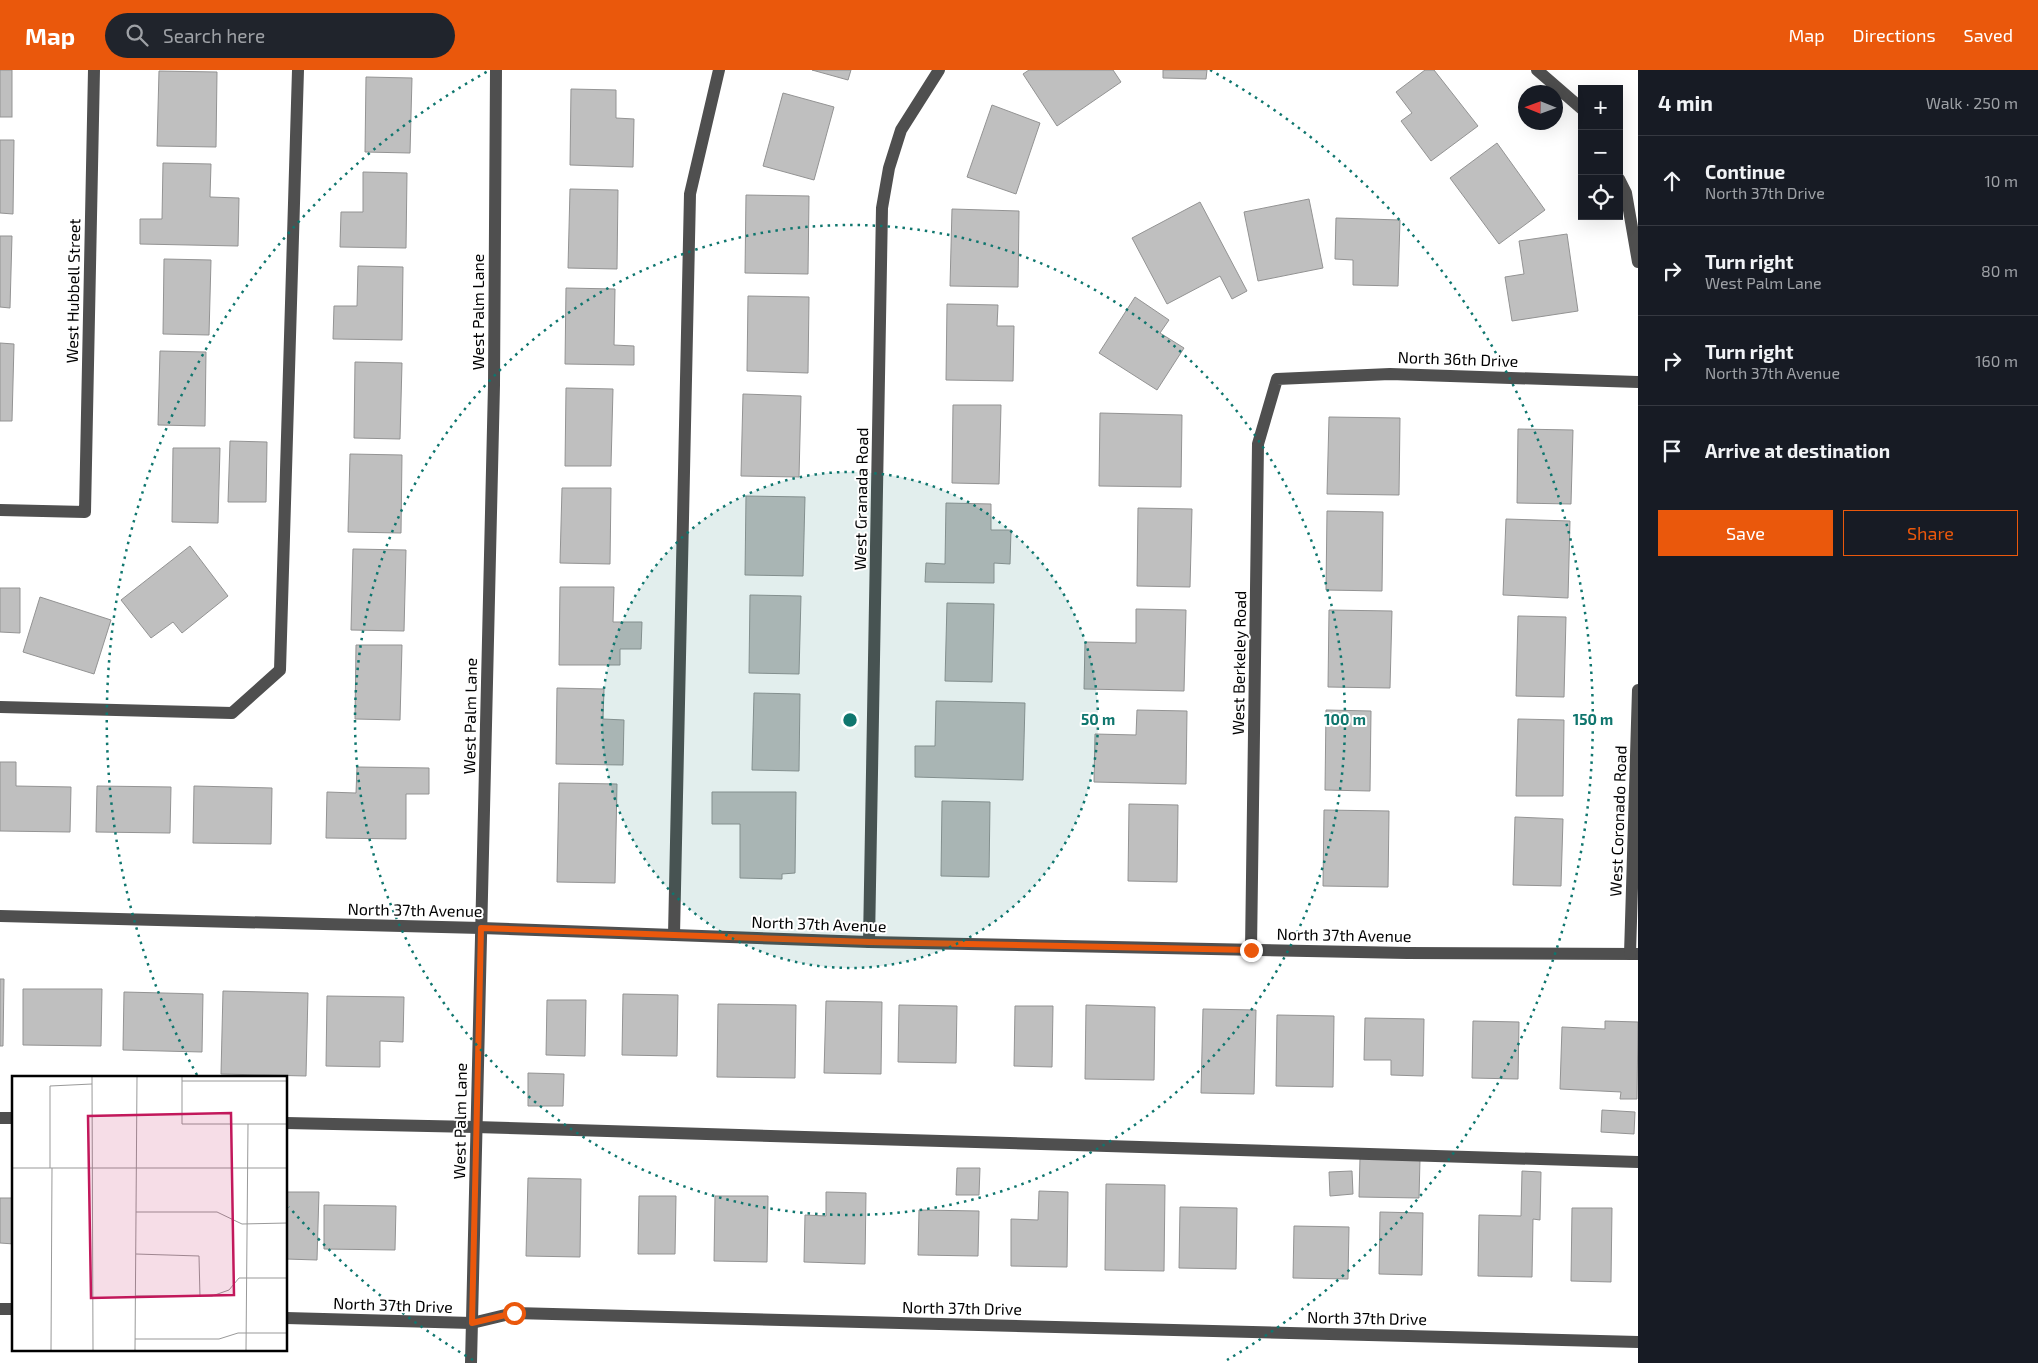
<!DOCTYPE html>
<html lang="en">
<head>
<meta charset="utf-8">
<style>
  body { margin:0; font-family:"Exo 2",sans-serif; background:#20242c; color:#f1f3f6 }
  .controls { position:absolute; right:15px; top:15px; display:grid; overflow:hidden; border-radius:0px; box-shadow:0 5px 20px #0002 }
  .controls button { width:45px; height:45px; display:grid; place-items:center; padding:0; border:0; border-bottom:1px solid #363941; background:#171b24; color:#f1f3f6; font:25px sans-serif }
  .compass { position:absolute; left:1518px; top:15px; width:45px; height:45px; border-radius:50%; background:#171b24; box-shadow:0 5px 20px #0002; rotate:271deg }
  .stop { position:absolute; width:15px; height:15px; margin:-11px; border:4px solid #ea580c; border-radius:50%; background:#fff }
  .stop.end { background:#ea580c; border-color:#fff; box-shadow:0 1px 5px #0008 }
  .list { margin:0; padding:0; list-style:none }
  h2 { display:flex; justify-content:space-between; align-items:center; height:65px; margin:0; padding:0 20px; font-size:21px }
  h2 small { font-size:16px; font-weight:400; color:#9ea1a6 }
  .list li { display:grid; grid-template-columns:32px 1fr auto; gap:15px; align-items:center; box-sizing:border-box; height:90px; padding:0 20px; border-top:1px solid #363941 }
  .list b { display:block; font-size:19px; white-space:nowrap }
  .list p { margin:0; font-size:16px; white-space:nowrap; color:#9ea1a6 }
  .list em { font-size:16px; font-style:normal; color:#9ea1a6 }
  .actions { display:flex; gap:10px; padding:15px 20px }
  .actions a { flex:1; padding:11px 0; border:1px solid #ea580c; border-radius:0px; text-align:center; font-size:18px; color:#ea580c }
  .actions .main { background:#ea580c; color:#fff }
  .icon { flex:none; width:28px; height:28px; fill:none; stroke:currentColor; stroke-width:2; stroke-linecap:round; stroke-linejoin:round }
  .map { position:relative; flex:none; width:1638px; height:1293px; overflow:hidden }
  header { display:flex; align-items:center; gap:30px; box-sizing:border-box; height:70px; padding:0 25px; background:#ea580c; color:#fff }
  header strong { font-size:24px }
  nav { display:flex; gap:28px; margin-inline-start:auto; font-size:18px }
  .search { width:350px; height:45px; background:#20242c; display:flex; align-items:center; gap:12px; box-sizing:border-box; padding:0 18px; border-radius:28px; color:#9ea1a6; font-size:19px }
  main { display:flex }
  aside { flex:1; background:#171b24 }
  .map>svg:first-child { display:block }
  .building { fill:#bfbfbf; stroke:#939393 }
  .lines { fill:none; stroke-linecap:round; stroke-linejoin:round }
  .minor { stroke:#4f4f4f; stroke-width:12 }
  .route { stroke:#ea580c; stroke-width:6 }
  .ring { fill:none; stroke:#0f766e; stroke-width:2.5; stroke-dasharray:2.5 5 }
  .labels { text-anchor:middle; stroke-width:4; stroke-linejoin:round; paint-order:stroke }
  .street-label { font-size:16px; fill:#000; stroke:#fff }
  .inset-road { fill:none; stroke:#999; stroke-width:1 }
  .view { fill:#c2185b; fill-opacity:0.15; stroke:#c2185b; stroke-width:2.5 }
  .inset-edge { fill:none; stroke:#000; stroke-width:2.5 }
  .centre { fill:#0f766e; stroke:#fff; stroke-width:2.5 }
  .ring-label { font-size:15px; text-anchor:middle; font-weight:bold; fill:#0f766e; stroke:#fff; stroke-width:4; stroke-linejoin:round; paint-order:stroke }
</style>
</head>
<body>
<header>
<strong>Map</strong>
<div class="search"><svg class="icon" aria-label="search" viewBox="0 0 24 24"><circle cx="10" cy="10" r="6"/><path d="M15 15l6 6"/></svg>Search here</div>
<nav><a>Map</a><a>Directions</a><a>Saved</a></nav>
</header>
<main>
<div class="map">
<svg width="1638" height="1293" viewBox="0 0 1638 1293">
  <rect width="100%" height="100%" fill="#fff"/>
  <!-- building -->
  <g class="building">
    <rect x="0" y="0" width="12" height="47"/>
    <path d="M 812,0 L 851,0 L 848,10 Z"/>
    <path d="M 1029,0 L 1113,0 L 1121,12 L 1057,56 L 1023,4 Z"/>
    <path d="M 1163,0 L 1207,0 L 1206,9 L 1163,8 Z"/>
    <path d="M 1425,0 L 1434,0 L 1478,56 L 1431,91 L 1401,51 L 1412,43 L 1396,22 Z"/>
    <path d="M 159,1 L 217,2 L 216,77 L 157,76 Z"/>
    <path d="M 366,7 L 412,8 L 410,83 L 365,82 Z"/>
    <path d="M 571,19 L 616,20 L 616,48 L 634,49 L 633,97 L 570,95 Z"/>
    <path d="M 783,23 L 834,37 L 814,110 L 763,96 Z"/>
    <path d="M 992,35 L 1040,53 L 1016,124 L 967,107 Z"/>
    <path d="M 0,70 L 14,70 L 13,144 L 0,143 Z"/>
    <path d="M 1497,73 L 1545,140 L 1499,174 L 1450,108 Z"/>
    <path d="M 163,93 L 211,94 L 210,127 L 239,128 L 238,176 L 140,174 L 140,149 L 162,149 Z"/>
    <path d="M 363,102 L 407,103 L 406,178 L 340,177 L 341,142 L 363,142 Z"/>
    <path d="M 570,119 L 618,120 L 617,199 L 568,198 Z"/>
    <path d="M 746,125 L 809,126 L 808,204 L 745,203 Z"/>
    <path d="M 1309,129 L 1323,198 L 1258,211 L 1244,142 Z"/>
    <path d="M 1200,132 L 1247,221 L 1232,229 L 1220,206 L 1167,234 L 1132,168 Z"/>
    <path d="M 952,139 L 1019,141 L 1018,217 L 950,216 Z"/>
    <path d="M 1336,148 L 1400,150 L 1398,216 L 1353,215 L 1353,190 L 1335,189 Z"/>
    <path d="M 1567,164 L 1578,241 L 1512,251 L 1505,207 L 1524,204 L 1519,171 Z"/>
    <path d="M 0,166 L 12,166 L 10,238 L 0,237 Z"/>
    <path d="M 164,189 L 211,190 L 209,265 L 163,264 Z"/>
    <path d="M 358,196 L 403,197 L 402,270 L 333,269 L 334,236 L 357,236 Z"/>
    <path d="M 566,218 L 615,219 L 614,275 L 634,276 L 634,295 L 565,294 Z"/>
    <path d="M 748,226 L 809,227 L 808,303 L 747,301 Z"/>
    <path d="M 1135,227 L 1169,250 L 1160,263 L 1184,278 L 1157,320 L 1099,283 Z"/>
    <path d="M 947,234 L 998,235 L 997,256 L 1014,256 L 1013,311 L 946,310 Z"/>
    <path d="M 0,273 L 14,274 L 12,351 L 0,351 Z"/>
    <path d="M 160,281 L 206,282 L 205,356 L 158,355 Z"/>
    <path d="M 355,292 L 402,293 L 400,369 L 354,368 Z"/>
    <path d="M 566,318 L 613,319 L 611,396 L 565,396 Z"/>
    <path d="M 743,324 L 801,326 L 799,407 L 741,406 Z"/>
    <path d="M 953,335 L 1001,335 L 999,414 L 952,413 Z"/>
    <path d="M 1100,343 L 1182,345 L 1181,417 L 1099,416 Z"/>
    <path d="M 1329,347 L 1400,348 L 1399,425 L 1327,424 Z"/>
    <path d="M 1518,359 L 1573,360 L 1571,434 L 1517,433 Z"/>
    <path d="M 230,371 L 267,372 L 266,432 L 228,432 Z"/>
    <path d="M 173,378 L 220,378 L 218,453 L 172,452 Z"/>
    <path d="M 350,384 L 402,385 L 401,463 L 348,462 Z"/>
    <path d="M 562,418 L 611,418 L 610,494 L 560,493 Z"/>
    <path d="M 746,426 L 805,427 L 803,506 L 745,505 Z"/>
    <path d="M 946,433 L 991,434 L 991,460 L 1011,460 L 1010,494 L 994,493 L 994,513 L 925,512 L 926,493 L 945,494 Z"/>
    <path d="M 1138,438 L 1192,439 L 1190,517 L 1137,516 Z"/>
    <path d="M 1327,441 L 1383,442 L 1382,521 L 1326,520 Z"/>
    <path d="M 1506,449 L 1570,451 L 1568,528 L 1503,525 Z"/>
    <path d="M 190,476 L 228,526 L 182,563 L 173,552 L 151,568 L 121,530 Z"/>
    <path d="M 353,479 L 406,480 L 404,561 L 351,560 Z"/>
    <path d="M 560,517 L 614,517 L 613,552 L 642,552 L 641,579 L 620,579 L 620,595 L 559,595 Z"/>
    <path d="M 0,518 L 20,518 L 20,563 L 0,562 Z"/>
    <path d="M 750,525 L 801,526 L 799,604 L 749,603 Z"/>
    <path d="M 40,527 L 111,550 L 94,604 L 23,582 Z"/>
    <path d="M 947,533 L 994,534 L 992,612 L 945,611 Z"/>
    <path d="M 1136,539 L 1186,540 L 1184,621 L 1084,619 L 1085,572 L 1136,573 Z"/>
    <path d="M 1329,540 L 1392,541 L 1390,618 L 1328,617 Z"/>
    <path d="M 1518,546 L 1566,547 L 1564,627 L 1516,626 Z"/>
    <path d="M 356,575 L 402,575 L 400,650 L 355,649 Z"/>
    <path d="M 557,618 L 604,619 L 603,649 L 624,650 L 623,695 L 556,694 Z"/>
    <path d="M 754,623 L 800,624 L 799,701 L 752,700 Z"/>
    <path d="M 936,631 L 1025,633 L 1023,710 L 915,707 L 915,676 L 935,676 Z"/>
    <path d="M 1137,640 L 1187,641 L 1186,714 L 1094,712 L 1095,664 L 1136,665 Z"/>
    <path d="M 1326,640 L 1371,641 L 1370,721 L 1325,720 Z"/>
    <path d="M 1518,649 L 1564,650 L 1563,726 L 1516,726 Z"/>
    <path d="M 0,692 L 16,692 L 16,716 L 71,717 L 70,762 L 0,761 Z"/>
    <path d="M 357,697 L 429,698 L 429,724 L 406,724 L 406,769 L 326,768 L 327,722 L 356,723 Z"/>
    <path d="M 559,713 L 617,714 L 615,813 L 557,812 Z"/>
    <path d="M 97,716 L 171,717 L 170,763 L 96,762 Z"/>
    <path d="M 194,716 L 272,718 L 271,774 L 193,773 Z"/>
    <path d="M 712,722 L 796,722 L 795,803 L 782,804 L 782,809 L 740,808 L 740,754 L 712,754 Z"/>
    <path d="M 942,731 L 990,732 L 989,807 L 941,806 Z"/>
    <path d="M 1129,734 L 1178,735 L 1177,812 L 1128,811 Z"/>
    <path d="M 1324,740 L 1389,741 L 1388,817 L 1323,816 Z"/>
    <path d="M 1515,747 L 1563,749 L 1561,816 L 1513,815 Z"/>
    <path d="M 0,909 L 4,909 L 3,976 L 0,976 Z"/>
    <path d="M 23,919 L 102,919 L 101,976 L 23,975 Z"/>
    <path d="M 223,921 L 308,923 L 306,1006 L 221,1004 Z"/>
    <path d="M 124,922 L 203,924 L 202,982 L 123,980 Z"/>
    <path d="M 623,924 L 678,925 L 677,986 L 622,985 Z"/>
    <path d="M 327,926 L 404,927 L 403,972 L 380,971 L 380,997 L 326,996 Z"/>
    <path d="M 547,930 L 586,930 L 585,986 L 546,985 Z"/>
    <path d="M 826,931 L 882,932 L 881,1004 L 824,1003 Z"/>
    <path d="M 718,934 L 796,935 L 795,1008 L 717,1007 Z"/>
    <path d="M 899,935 L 957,936 L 956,993 L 898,992 Z"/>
    <path d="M 1086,935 L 1155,937 L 1154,1010 L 1085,1009 Z"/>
    <path d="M 1015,936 L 1053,936 L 1052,997 L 1014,996 Z"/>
    <path d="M 1203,939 L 1256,940 L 1254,1024 L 1201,1023 Z"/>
    <path d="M 1277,945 L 1334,946 L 1333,1017 L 1276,1016 Z"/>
    <path d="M 1365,948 L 1424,949 L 1423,1006 L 1391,1005 L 1391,990 L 1364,990 Z"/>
    <path d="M 1473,951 L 1519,952 L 1518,1009 L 1472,1008 Z"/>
    <path d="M 1605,951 L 1638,952 L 1637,1029 L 1620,1029 L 1621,1022 L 1560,1019 L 1562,957 L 1605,959 Z"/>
    <path d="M 528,1003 L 564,1004 L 563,1036 L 528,1036 Z"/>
    <path d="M 1602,1040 L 1635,1042 L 1634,1064 L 1601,1062 Z"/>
    <path d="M 1360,1088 L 1420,1089 L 1419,1128 L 1359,1127 Z"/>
    <path d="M 957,1098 L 980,1098 L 979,1125 L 956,1125 Z"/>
    <path d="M 1352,1101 L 1353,1124 L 1330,1126 L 1329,1102 Z"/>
    <path d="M 1522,1101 L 1541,1102 L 1540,1150 L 1533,1149 L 1532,1207 L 1478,1206 L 1479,1145 L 1521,1146 Z"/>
    <path d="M 528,1108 L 581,1109 L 580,1187 L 526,1186 Z"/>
    <path d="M 1106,1114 L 1165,1115 L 1164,1201 L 1105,1200 Z"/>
    <path d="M 1039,1121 L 1068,1122 L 1067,1197 L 1011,1196 L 1011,1149 L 1038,1150 Z"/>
    <path d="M 286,1122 L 319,1122 L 317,1190 L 286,1189 Z"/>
    <path d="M 826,1122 L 866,1123 L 865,1194 L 804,1192 L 805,1145 L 826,1146 Z"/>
    <path d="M 639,1126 L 676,1126 L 675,1184 L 638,1184 Z"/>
    <path d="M 715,1126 L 768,1126 L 767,1192 L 714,1191 Z"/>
    <path d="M 0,1128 L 14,1128 L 14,1174 L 0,1173 Z"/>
    <path d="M 324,1135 L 396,1136 L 395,1180 L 324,1179 Z"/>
    <path d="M 1180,1137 L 1237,1138 L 1236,1199 L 1179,1198 Z"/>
    <path d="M 1572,1138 L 1612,1138 L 1611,1212 L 1571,1211 Z"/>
    <path d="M 919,1140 L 979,1141 L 978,1186 L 918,1185 Z"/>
    <path d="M 1380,1142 L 1423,1143 L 1422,1205 L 1379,1204 Z"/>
    <path d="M 1294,1156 L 1349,1157 L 1348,1209 L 1293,1208 Z"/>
  </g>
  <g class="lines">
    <!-- minor -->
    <g class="minor">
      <path d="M 1537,0 L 1582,39"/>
      <path d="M 1619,109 L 1626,123 L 1638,192"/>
      <path d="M 0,440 L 85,442 L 94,0"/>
      <path d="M 0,637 L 232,643 L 280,600 L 298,0"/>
      <path d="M 0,846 L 481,858 L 869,872 L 1407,883 L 1638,884"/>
      <path d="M 674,865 L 690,124 L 719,0"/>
      <path d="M 869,872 L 882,138 L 889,98 L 901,60 L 939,0"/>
      <path d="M 1251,880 L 1258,374 L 1277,309 L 1390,304 L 1638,312"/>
      <path d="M 1630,884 L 1638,620"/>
      <path d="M 0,1048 L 14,1048"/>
      <path d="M 286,1053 L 475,1057 L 1638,1092"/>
      <path d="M 0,1239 L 14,1239"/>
      <path d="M 286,1248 L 472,1253 L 514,1243 L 1638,1272"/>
      <path d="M 471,1293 L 494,315 L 496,0"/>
    </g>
  </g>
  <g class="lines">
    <!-- route -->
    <path class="route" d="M 514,1243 L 472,1253 L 481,858 L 869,872 L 1251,880"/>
  </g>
  <!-- distance rings -->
  <circle cx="850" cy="650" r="248" fill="#0f766e" fill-opacity=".12"/>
  <g class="ring">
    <circle cx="850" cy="650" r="248"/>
    <circle cx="850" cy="650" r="495"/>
    <path d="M473 1290A743 743 0 0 1 289 1137M197 1005A743 743 0 0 1 490 0M1210 0A743 743 0 0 1 1227 1290"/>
  </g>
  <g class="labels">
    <!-- street labels -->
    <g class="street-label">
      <text transform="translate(73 221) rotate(-89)" y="6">West Hubbell Street</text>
      <text transform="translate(478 242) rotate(-90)" y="6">West Palm Lane</text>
      <text transform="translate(1458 289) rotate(2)" y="6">North 36th Drive</text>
      <text transform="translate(861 429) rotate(-89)" y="6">West Granada Road</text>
      <text transform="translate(1239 593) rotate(-89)" y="6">West Berkeley Road</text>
      <text transform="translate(470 646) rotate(-89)" y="6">West Palm Lane</text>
      <text transform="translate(1618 751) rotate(-88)" y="6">West Coronado Road</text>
      <text transform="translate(415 840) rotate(1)" y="6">North 37th Avenue</text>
      <text transform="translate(819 854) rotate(2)" y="6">North 37th Avenue</text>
      <text transform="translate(1344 865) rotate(1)" y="6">North 37th Avenue</text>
      <text transform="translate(460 1051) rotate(-89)" y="6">West Palm Lane</text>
      <text transform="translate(393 1235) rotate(2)" y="6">North 37th Drive</text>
      <text transform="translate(962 1238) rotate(1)" y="6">North 37th Drive</text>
      <text transform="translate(1367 1248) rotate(1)" y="6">North 37th Drive</text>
    </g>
  </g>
  <!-- overview -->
  <g transform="translate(12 1006)">
    <rect width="275" height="275" fill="#fff"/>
    <path class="inset-road" d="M 80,1 L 81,274M 170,1 L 170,48 L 275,48M 170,5 L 275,5M 0,92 L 275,92M 38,92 L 38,10 L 80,8M 124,136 L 205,136 L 230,148 L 275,147M 124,178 L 187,180 L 188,221M 124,220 L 200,220 L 217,214 L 227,202 L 275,202M 123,263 L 207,263 L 226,257 L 275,257M 39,274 L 40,92M 123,274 L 125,1M 234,274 L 236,48"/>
    <path class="view" d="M 219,37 L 222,219 L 79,222 L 76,40 Z"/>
    <rect width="275" height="275" class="inset-edge"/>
  </g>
  <circle cx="850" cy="650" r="8" class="centre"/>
  <g class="ring-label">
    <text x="1098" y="655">50 m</text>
    <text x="1345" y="655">100 m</text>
    <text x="1593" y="655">150 m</text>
  </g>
</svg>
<div class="controls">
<button>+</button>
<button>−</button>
<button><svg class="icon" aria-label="locate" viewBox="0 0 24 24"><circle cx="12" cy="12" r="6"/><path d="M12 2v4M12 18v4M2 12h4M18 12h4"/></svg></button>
</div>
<svg class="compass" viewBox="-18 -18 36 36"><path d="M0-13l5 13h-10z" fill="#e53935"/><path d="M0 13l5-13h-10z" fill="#9ea1a6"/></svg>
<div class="stop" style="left:514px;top:1243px"></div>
<div class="stop end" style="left:1251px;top:880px"></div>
</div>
<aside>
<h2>4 min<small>Walk · 250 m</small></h2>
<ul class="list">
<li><svg class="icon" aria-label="ahead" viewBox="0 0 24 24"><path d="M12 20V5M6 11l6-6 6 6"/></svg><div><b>Continue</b><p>North 37th Drive</p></div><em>10 m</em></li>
<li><svg class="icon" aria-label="right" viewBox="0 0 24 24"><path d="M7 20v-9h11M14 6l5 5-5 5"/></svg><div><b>Turn right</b><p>West Palm Lane</p></div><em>80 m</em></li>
<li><svg class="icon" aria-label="right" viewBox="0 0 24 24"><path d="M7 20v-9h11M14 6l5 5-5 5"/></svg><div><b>Turn right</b><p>North 37th Avenue</p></div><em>160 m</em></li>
<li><svg class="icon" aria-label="arrive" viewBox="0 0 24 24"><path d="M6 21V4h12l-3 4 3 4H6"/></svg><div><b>Arrive at destination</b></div></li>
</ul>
<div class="actions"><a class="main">Save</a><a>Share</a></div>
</aside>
</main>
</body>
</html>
